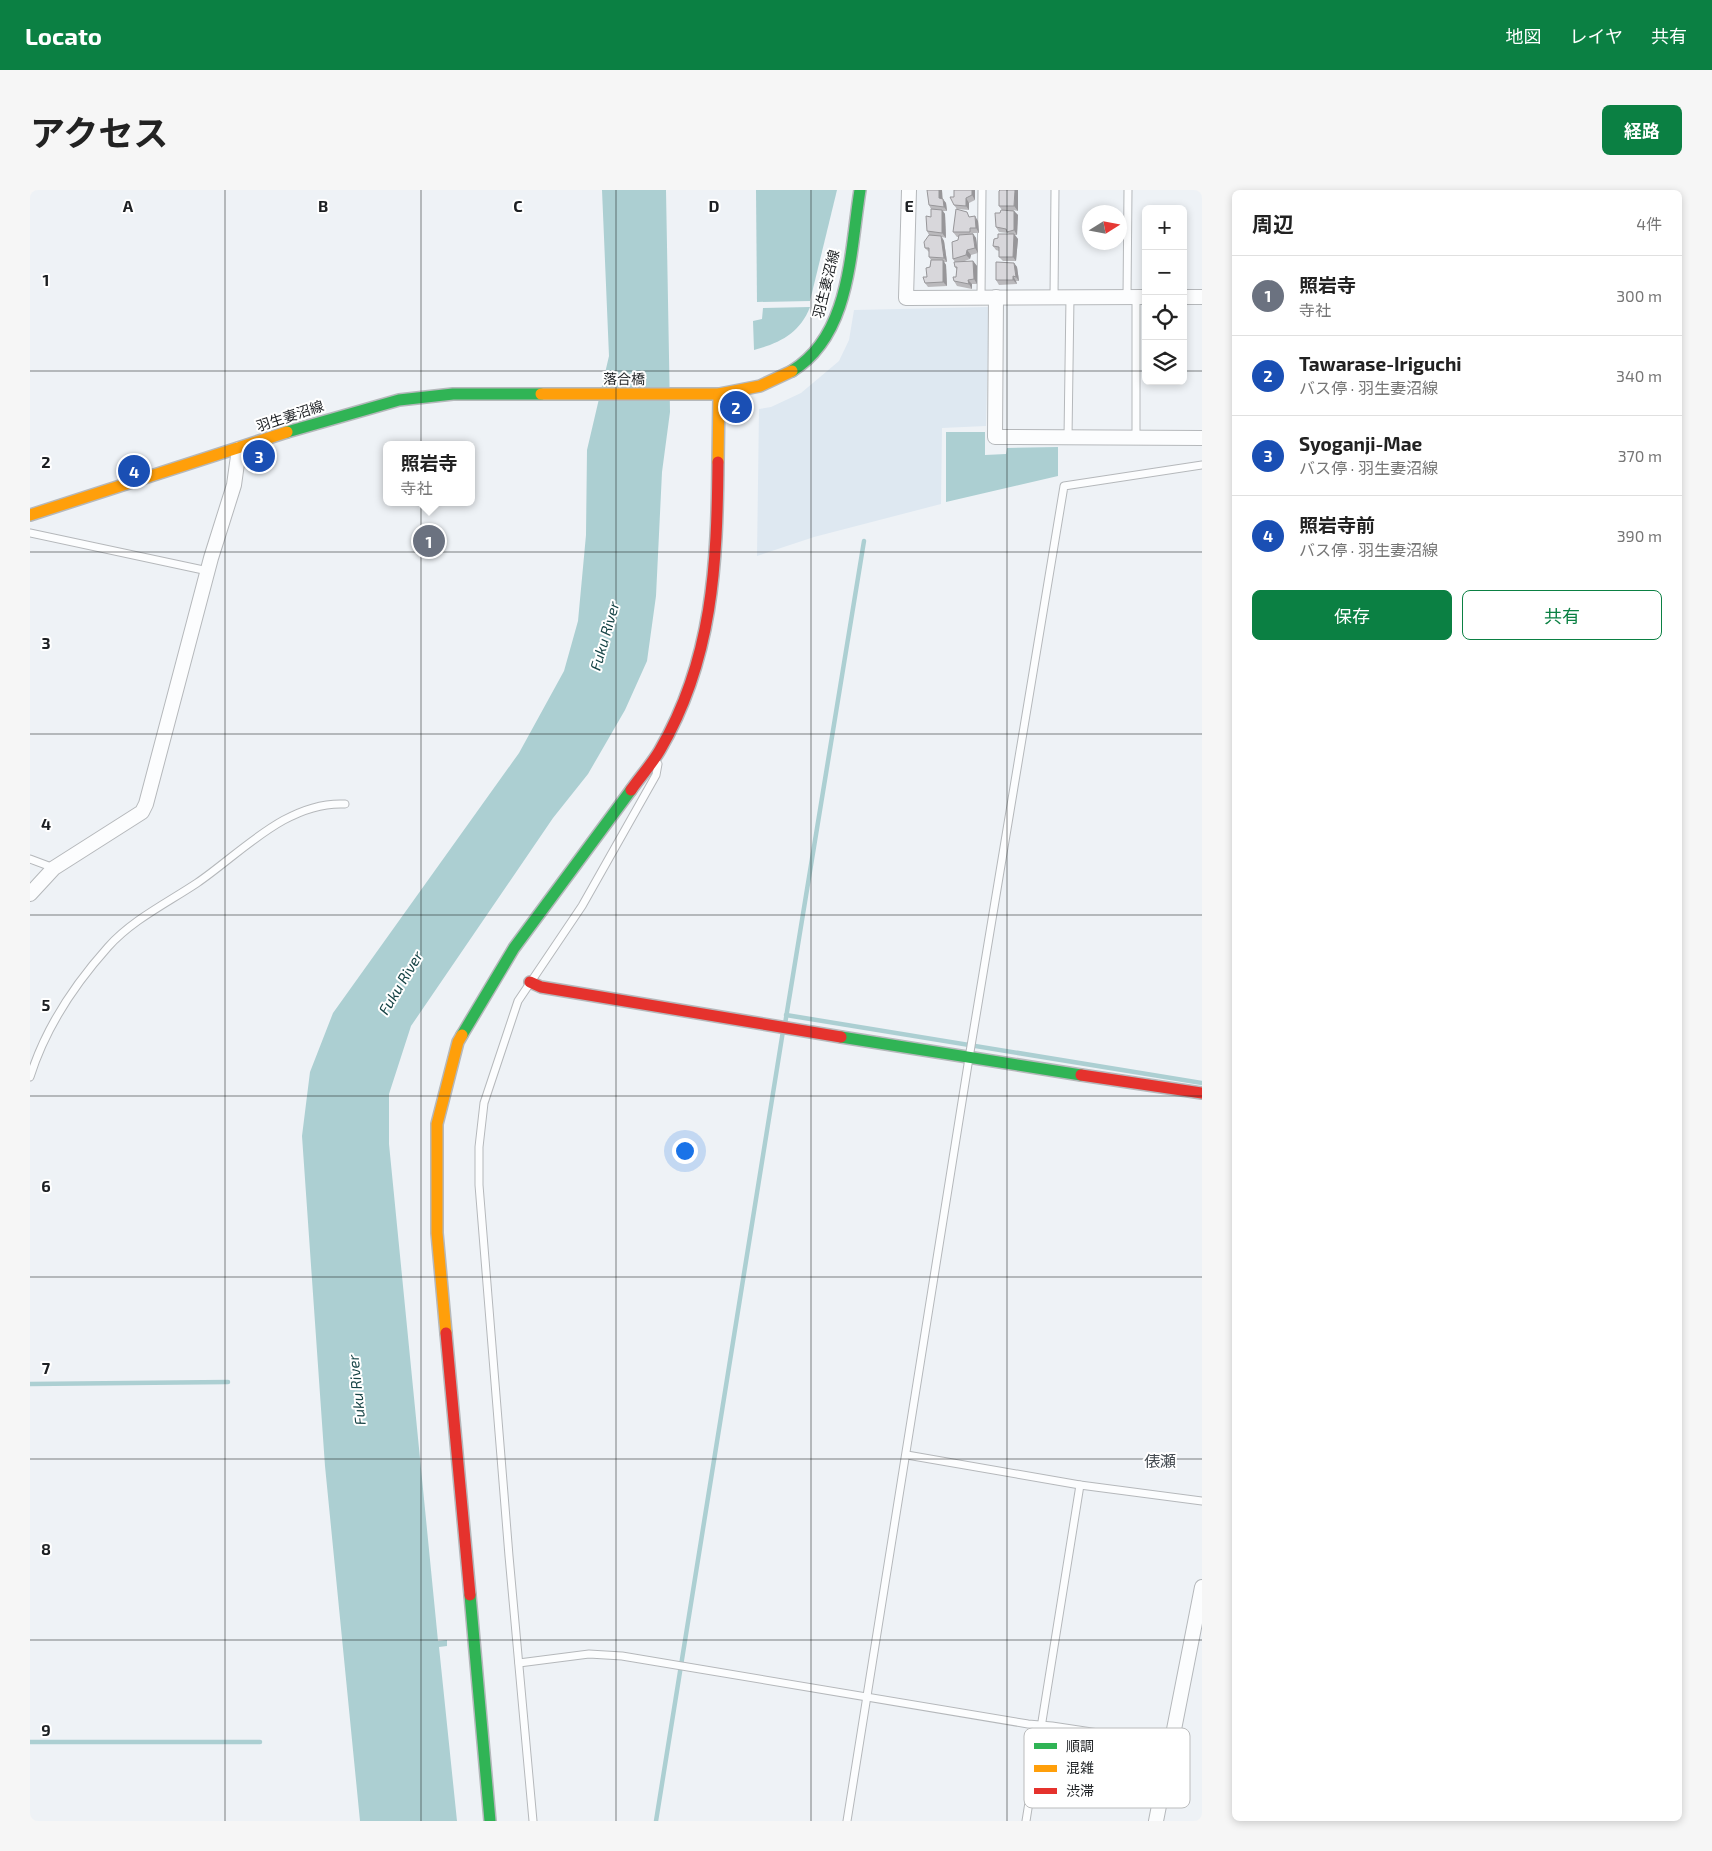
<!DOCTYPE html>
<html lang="ja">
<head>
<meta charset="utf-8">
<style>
  body { margin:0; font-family:"Exo 2","Noto Sans JP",sans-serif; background:#f6f6f6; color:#222 }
  .controls { position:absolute; right:15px; top:15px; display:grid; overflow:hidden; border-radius:8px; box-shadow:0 2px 8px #0003 }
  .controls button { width:45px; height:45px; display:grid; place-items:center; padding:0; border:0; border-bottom:1px solid #e0e0e0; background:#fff; color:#222; font:25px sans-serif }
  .compass { position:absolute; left:1052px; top:15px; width:45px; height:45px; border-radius:50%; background:#fff; box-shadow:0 2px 8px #0003; rotate:79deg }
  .you { position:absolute; left:654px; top:960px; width:18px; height:18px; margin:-12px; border:4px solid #fff; border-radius:50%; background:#1a73e8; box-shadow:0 0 0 8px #1a73e833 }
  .badge { display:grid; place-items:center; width:32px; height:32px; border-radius:50%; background:#0b8043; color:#fff; font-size:16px; font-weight:700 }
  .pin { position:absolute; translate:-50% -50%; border:2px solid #fff; box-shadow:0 1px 5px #0006 }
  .popup { position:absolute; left:353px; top:251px; width:92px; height:65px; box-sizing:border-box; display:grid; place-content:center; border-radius:8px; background:#fff; filter:drop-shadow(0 1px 4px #0005); font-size:16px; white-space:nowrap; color:#767676 }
  .popup b { font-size:19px; color:#222 }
  .popup::after { content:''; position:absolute; left:50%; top:100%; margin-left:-10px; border:10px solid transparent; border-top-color:#fff }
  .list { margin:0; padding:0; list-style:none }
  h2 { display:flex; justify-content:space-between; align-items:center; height:65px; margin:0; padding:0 20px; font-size:21px }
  h2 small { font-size:16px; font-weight:400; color:#767676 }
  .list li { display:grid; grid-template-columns:32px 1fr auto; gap:15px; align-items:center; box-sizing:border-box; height:80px; padding:0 20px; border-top:1px solid #e0e0e0 }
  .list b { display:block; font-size:19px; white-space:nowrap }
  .list p { margin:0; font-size:16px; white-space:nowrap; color:#767676 }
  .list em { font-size:16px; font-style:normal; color:#767676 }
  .actions { display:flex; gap:10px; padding:15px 20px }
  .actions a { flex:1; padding:11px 0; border:1px solid #0b8043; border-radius:8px; text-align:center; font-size:18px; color:#0b8043 }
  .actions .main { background:#0b8043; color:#fff }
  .icon { flex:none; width:28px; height:28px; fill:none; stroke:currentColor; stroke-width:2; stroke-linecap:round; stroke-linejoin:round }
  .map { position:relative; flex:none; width:1172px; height:1631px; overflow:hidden; border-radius:8px }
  header { display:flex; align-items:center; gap:30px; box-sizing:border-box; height:70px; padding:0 25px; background:#0b8043; color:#fff }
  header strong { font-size:24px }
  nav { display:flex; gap:28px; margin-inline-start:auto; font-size:18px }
  .intro { display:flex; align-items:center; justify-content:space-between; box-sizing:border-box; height:120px; padding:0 30px }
  h1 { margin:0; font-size:35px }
  .button { padding:12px 22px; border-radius:8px; background:#0b8043; color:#fff; font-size:18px; font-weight:700 }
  main { display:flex; gap:30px; padding:0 30px }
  aside { flex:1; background:#fff; border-radius:8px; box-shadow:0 2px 8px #0003 }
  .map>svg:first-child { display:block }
  .built { fill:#dee8f1 }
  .water { fill:#accfd2 }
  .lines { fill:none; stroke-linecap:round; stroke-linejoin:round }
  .stream { stroke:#accfd2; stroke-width:4.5 }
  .lane-casing { stroke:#b5b8bb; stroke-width:9 }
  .street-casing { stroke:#b5b8bb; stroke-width:16 }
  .fast-casing { stroke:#b5b8bb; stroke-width:14 }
  .slow-casing { stroke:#b5b8bb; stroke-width:14 }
  .jam-casing { stroke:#b5b8bb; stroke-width:14 }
  .lane { stroke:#fcfdfe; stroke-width:7 }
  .street { stroke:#fcfdfe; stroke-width:14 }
  .fast { stroke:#30b455; stroke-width:11 }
  .slow { stroke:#ff9f0a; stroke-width:11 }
  .jam { stroke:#e5322d; stroke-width:11 }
  .wall { fill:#bab9bc }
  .shaded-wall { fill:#979699 }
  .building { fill:#d8d7db; stroke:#979699 }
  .grid { fill:none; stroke:#1d2023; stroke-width:1; stroke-opacity:0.55 }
  .labels { text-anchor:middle; stroke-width:4; stroke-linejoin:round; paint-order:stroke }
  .street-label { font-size:14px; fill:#1d2023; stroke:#fff }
  .water-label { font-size:15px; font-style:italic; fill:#154345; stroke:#fff }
  .quarter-label { font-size:16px; fill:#434a50; stroke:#fff }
  .key { fill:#fff; stroke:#bbbcbd; stroke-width:1 }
  .key-label { font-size:14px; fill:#1d2023 }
  .grid-label { font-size:16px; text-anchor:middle; font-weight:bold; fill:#1d2023; stroke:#fff; stroke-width:4; stroke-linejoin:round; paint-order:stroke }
</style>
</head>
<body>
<header>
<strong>Locato</strong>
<nav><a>地図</a><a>レイヤ</a><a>共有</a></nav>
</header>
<div class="intro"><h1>アクセス</h1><a class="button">経路</a></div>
<main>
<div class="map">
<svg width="1172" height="1631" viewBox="0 0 1172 1631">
  <rect width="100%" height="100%" fill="#eef2f6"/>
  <!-- built -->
  <path class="built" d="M 959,117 L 956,236 L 912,238 L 911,314 L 784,347 L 727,366 L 729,219 L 741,217 L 771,203 L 809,171 L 819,150 L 824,120 Z"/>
  <!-- water -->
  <g class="water">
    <path d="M 572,0 L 636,0 L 640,222 L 632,282 L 626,406 L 617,471 L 595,520 L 558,584 L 523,628 L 381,836 L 359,904 L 359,954 L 408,1451 L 417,1450 L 417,1456 L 409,1457 L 427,1631 L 330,1631 L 295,1276 L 272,946 L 280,882 L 303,823 L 489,563 L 534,481 L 548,431 L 556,345 L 557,260 L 579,166 Z"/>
    <path d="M 726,0 L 807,0 L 780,111 L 727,112 Z"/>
    <path d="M 780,117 C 770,143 750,153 724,160 L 723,131 L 732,129 L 733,118 Z"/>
    <path d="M 916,242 L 955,242 L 955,265 L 976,264 L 977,258 L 1028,257 L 1028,286 L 916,312 Z"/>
  </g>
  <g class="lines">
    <!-- stream -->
    <g class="stream">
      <path d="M 756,825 L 1172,893"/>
      <path d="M 755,834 L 834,351"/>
      <path d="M 0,1194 L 198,1192"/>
      <path d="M 0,1552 L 230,1552"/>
      <path d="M 626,1631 L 753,841"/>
    </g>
    <defs>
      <g id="lane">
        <path d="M 951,107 L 952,0"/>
        <path d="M 1024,107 L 1025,0"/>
        <path d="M 1097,107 L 1098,0"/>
        <path d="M 1106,107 L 1106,248"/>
        <path d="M 1038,247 L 1040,107"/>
        <path d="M 0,343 L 178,381"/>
        <path d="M 0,669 L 24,678"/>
        <path d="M 0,887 C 15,839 44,795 78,757 C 102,730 137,713 167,693 C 211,663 257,611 315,614"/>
        <path d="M 877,1265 L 1050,1295 L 1172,1311"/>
        <path d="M 489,1473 L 559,1464 L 592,1466 L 998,1534 L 1022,1536 L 1141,1554"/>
        <path d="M 503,1631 L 479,1366 L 449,995 L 449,957 L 454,913 L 488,811 L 552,716 L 626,585 L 628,574"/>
        <path d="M 817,1631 L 939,868 L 1034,296 L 1172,275"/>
        <path d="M 996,1631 L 1050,1295"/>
      </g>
      <g id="street">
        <path d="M 879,0 L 876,108 L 1116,107"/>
        <path d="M 966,107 L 965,247 L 1172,248"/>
        <path d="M 1153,107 L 1172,107"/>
        <path d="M 0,704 L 24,678 L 112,622 L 116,614 L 181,368 L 204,295 L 209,259"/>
        <path d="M 1126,1631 L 1172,1397"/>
      </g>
      <g id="fast">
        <path d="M 762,181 C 821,145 820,61 830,0"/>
        <path d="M 257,242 L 369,210 L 423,204 L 511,204"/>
        <path d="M 432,845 L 484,758 L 601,600"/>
        <path d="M 811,847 L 1051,885"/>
        <path d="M 440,1405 L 460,1631"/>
      </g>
      <g id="slow">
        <path d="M 511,204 L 689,204 L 730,196 L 762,181"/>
        <path d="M 688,272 L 689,204"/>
        <path d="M 0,325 L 257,242"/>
        <path d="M 416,1143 L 407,1043 L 407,934 L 428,852 L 432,845"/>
      </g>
      <g id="jam">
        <path d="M 601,600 C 610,587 622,574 630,560 C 683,469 687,374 688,272"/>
        <path d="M 500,792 L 511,797 L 811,847"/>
        <path d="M 1051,885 L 1172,903"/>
        <path d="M 416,1143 L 440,1405"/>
      </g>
    </defs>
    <!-- lane casing -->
    <use href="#lane" class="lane-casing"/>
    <!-- street casing -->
    <use href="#street" class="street-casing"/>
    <!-- fast casing -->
    <use href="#fast" class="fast-casing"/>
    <!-- slow casing -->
    <use href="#slow" class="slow-casing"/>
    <!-- jam casing -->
    <use href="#jam" class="jam-casing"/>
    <!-- lane -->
    <use href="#lane" class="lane"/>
    <!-- street -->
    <use href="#street" class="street"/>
    <!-- fast -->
    <use href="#fast" class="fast"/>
    <!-- slow -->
    <use href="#slow" class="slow"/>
    <!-- jam -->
    <use href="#jam" class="jam"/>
  </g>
  <!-- wall -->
  <g class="wall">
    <path d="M 924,0 L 945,0 L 945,10 L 939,13 L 939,20 L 927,19 L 924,15 Z"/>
    <path d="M 988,0 L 988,21 L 983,20 L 988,25 L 987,45 L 985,45 L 988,49 L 986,71 L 973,71 L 969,67 L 969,61 L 966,60 L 963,56 L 979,44 L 978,43 L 969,42 L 966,37 L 972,20 L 969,16 Z"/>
    <path d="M 912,9 L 916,13 L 917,21 L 913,21 L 915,24 L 916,48 L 912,47 L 914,51 L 917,72 L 914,72 L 916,75 L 917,96 L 898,97 L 895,93 L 900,77 L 901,70 L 899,67 L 899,62 L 895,58 L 899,45 L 897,41 L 901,27 L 901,19 L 899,15 Z"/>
    <path d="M 941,27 L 948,31 L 949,43 L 943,43 L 946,48 L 948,63 L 941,65 L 940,69 L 932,72 L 943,71 L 947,76 L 947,94 L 942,94 L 942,99 L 927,96 L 924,91 L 926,87 L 927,80 L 925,77 L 925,72 L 923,69 L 929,47 L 927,47 L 923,42 Z"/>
    <path d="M 984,73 L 987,77 L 989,91 L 986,91 L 987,94 L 969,95 L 966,90 Z"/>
  </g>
  <!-- shaded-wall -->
  <g class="shaded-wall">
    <path d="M 909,0 L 912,0 L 913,13 L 909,8 Z"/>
    <path d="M 942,0 L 945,0 L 945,10 L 942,5 Z"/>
    <path d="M 985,0 L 988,0 L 988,21 L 984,16 Z"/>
    <path d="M 936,8 L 939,13 L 939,20 L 936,16 Z"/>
    <path d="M 913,9 L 916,13 L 917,21 L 914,17 Z"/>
    <path d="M 912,20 L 915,24 L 916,48 L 912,43 Z"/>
    <path d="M 984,21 L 988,25 L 987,45 L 984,40 Z"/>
    <path d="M 945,26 L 948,31 L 949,43 L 946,38 Z"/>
    <path d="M 943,44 L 946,48 L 948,63 L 945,58 Z"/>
    <path d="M 984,44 L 988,49 L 986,71 L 983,67 Z"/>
    <path d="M 911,46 L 914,51 L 917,72 L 914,68 Z"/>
    <path d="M 937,60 L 941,65 L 940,69 L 936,65 Z"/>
    <path d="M 913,70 L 916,75 L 917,96 L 913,92 Z"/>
    <path d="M 943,71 L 947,76 L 947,94 L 944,89 Z"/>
    <path d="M 984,73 L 987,77 L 989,91 L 986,87 Z"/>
    <path d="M 983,86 L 986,91 L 987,94 L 983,90 Z"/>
    <path d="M 938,90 L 942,94 L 942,99 L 939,94 Z"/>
  </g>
  <!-- building -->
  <g class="building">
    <path d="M 897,0 L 909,0 L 909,8 L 913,9 L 914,17 L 899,15 Z"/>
    <path d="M 924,0 L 942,0 L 942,5 L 936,8 L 936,16 L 924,15 L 920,7 L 924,7 Z"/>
    <path d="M 970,0 L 985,0 L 984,16 L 969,16 L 969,1 Z"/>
    <path d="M 901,19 L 912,20 L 912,43 L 897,41 L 896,26 L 901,27 Z"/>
    <path d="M 926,19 L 937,22 L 939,27 L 945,26 L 946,38 L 940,38 L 940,42 L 923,42 Z"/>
    <path d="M 971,20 L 984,21 L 984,40 L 977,42 L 976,39 L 966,37 L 965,23 L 970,23 Z"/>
    <path d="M 943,44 L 945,58 L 937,60 L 936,65 L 923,69 L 922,52 L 928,50 L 929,45 Z"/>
    <path d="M 968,44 L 984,44 L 983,67 L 969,67 L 969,57 L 963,56 L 964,49 L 968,48 Z"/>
    <path d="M 899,45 L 911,46 L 914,68 L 899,67 L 899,58 L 895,58 L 894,52 Z"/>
    <path d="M 901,70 L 913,70 L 913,92 L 895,93 L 893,87 L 897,87 L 896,78 L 900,77 Z"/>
    <path d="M 943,71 L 944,89 L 938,90 L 939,94 L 924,91 L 923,87 L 926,87 L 927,77 L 925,77 L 924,72 Z"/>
    <path d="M 966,72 L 984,73 L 986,87 L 983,86 L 983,90 L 966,90 Z"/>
  </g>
  <!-- grid -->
  <path class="grid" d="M 195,0 L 195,1631M 391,0 L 391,1631M 586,0 L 586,1631M 781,0 L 781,1631M 977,0 L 977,1631M 0,181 L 1116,181M 1153,181 L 1172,181M 0,362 L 1172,362M 0,544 L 1172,544M 0,725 L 1172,725M 0,906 L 1172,906M 0,1087 L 1172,1087M 0,1269 L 1172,1269M 0,1450 L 1172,1450"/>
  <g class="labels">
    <!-- street labels -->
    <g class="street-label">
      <text transform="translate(796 94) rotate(-76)" y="5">羽生妻沼線</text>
      <text transform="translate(594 189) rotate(1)" y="5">落合橋</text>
      <text transform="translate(260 226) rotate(-18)" y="5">羽生妻沼線</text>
    </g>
    <!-- water labels -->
    <g class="water-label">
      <text transform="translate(575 446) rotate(-74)" y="5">Fuku River</text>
      <text transform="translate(371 793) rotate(-59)" y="5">Fuku River</text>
      <text transform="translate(327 1200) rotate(-96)" y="5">Fuku River</text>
    </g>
    <!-- quarter labels -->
    <g class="quarter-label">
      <text x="1130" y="1277">俵瀬</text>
    </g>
  </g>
  <!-- legend -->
  <rect x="994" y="1538" width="166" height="80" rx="8" class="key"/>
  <rect x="1004" y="1553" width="23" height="6" fill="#30b455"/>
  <rect x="1004" y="1575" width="23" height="7" fill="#ff9f0a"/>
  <rect x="1004" y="1598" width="23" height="6" fill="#e5322d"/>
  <g class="key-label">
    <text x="1036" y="1561">順調</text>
    <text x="1036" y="1583">混雑</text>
    <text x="1036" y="1606">渋滞</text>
  </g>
  <g class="grid-label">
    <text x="98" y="22">A</text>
    <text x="293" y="22">B</text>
    <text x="488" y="22">C</text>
    <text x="684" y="22">D</text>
    <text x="879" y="22">E</text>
    <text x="16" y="96">1</text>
    <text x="16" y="278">2</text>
    <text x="16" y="459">3</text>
    <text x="16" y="640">4</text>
    <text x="16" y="821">5</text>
    <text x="16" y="1002">6</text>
    <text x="16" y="1184">7</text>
    <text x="16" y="1365">8</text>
    <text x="16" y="1546">9</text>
  </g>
</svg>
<div class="controls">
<button>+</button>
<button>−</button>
<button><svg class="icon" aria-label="locate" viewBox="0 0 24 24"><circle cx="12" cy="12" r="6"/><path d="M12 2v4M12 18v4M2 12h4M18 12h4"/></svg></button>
<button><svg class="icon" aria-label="layers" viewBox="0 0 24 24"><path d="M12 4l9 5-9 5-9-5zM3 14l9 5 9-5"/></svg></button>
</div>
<svg class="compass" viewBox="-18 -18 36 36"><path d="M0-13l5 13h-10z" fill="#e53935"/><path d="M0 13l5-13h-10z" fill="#767676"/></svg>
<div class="you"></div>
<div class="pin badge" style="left:399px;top:351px;background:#6b7280">1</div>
<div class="popup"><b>照岩寺</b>寺社</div>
<div class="pin badge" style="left:706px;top:217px;background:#1a4fb4">2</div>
<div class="pin badge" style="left:229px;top:266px;background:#1a4fb4">3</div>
<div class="pin badge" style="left:104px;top:281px;background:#1a4fb4">4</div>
</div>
<aside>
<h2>周辺<small>4件</small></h2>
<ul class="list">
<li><span class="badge" style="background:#6b7280">1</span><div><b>照岩寺</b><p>寺社</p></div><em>300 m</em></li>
<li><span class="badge" style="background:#1a4fb4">2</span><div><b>Tawarase-Iriguchi</b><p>バス停 · 羽生妻沼線</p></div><em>340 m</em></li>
<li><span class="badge" style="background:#1a4fb4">3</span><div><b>Syoganji-Mae</b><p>バス停 · 羽生妻沼線</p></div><em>370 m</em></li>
<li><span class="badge" style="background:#1a4fb4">4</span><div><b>照岩寺前</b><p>バス停 · 羽生妻沼線</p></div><em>390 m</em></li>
</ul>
<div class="actions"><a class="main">保存</a><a>共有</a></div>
</aside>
</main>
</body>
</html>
